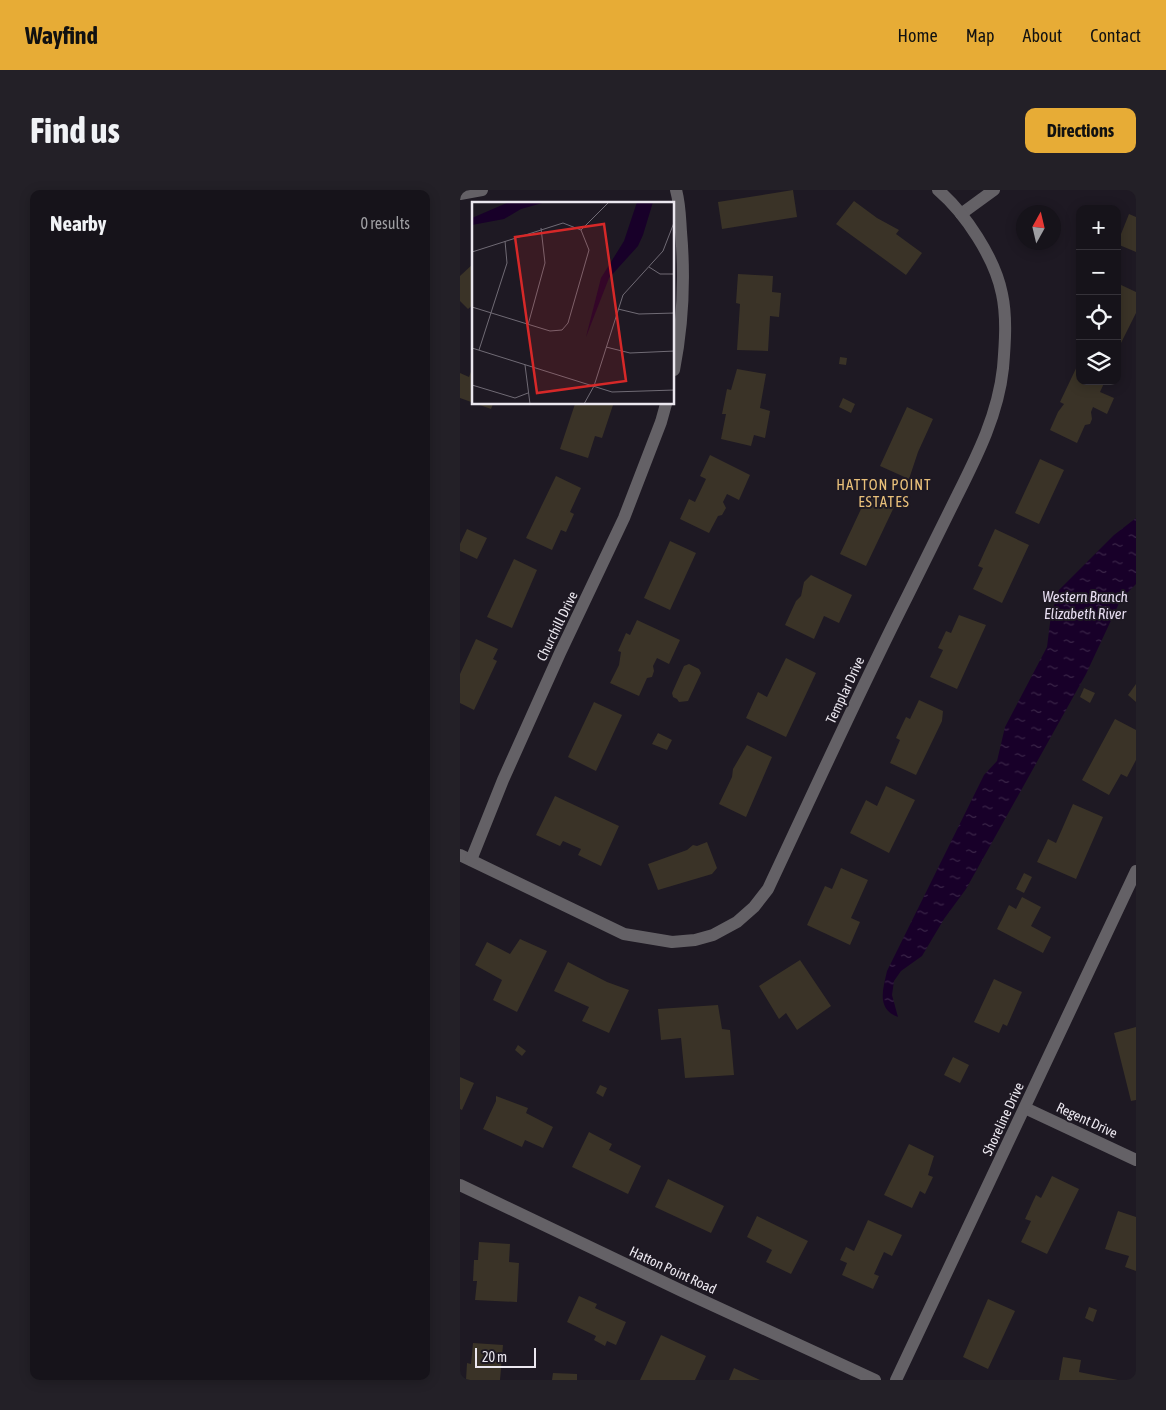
<!DOCTYPE html>
<html lang="en">
<head>
<meta charset="utf-8">
<style>
  body { margin:0; font-family:"Asap Condensed",sans-serif; background:#232027; color:#f1f3f6 }
  .controls { position:absolute; right:15px; top:15px; display:grid; overflow:hidden; border-radius:10px; box-shadow:0 2px 12px #0003 }
  .controls button { width:45px; height:45px; display:grid; place-items:center; padding:0; border:0; border-bottom:1px solid #353239; background:#16131a; color:#f1f3f6; font:25px sans-serif }
  .compass { position:absolute; left:556px; top:15px; width:45px; height:45px; border-radius:50%; background:#16131a; box-shadow:0 2px 12px #0003; rotate:8deg }
  .scale { position:absolute; left:15px; bottom:12px; width:61px; box-sizing:border-box; padding-left:5px; border:2px solid #ebe7ef; border-top:0; font-size:14px; line-height:18px; white-space:nowrap; color:#ebe7ef; -webkit-text-stroke:4px #1e1923; paint-order:stroke }
  .list { margin:0; padding:0; list-style:none }
  h2 { display:flex; justify-content:space-between; align-items:center; height:65px; margin:0; padding:0 20px; font-size:21px }
  h2 small { font-size:16px; font-weight:400; color:#9e9ea2 }
  .icon { flex:none; width:28px; height:28px; fill:none; stroke:currentColor; stroke-width:2; stroke-linecap:round; stroke-linejoin:round }
  .map { position:relative; flex:none; width:676px; height:1190px; overflow:hidden; border-radius:10px }
  header { display:flex; align-items:center; gap:30px; box-sizing:border-box; height:70px; padding:0 25px; background:#e7ac36; color:#111 }
  header strong { font-size:24px }
  nav { display:flex; gap:28px; margin-inline-start:auto; font-size:18px }
  .intro { display:flex; align-items:center; justify-content:space-between; box-sizing:border-box; height:120px; padding:0 30px }
  h1 { margin:0; font-size:35px }
  .button { padding:12px 22px; border-radius:10px; background:#e7ac36; color:#111; font-size:18px; font-weight:700 }
  main { display:flex; gap:30px; padding:0 30px }
  aside { flex:1; background:#16131a; border-radius:10px; box-shadow:0 2px 12px #0003 }
  .map>svg:first-child { display:block }
  .water { fill:url(#water-ripples) }
  .building { fill:#3a3327 }
  .lines { fill:none; stroke-linecap:round; stroke-linejoin:round }
  .minor { stroke:#646166; stroke-width:12 }
  .labels { text-anchor:middle; stroke-width:4; stroke-linejoin:round; paint-order:stroke }
  .street-label { font-size:14px; fill:#ebe7ef; stroke:#1e1923 }
  .neighbourhood-label { font-size:15px; letter-spacing:1px; fill:#e9c07a; stroke:#1e1923 }
  .water-label { font-size:15px; font-style:italic; fill:#e7ddf1; stroke:#1e1923 }
  .inset-road { fill:none; stroke:#706b75; stroke-width:1 }
  .view { fill:#d62828; fill-opacity:0.15; stroke:#d62828; stroke-width:2.5 }
  .inset-edge { fill:none; stroke:#ebe7ef; stroke-width:2.5 }
</style>
</head>
<body>
<header>
<strong>Wayfind</strong>
<nav><a>Home</a><a>Map</a><a>About</a><a>Contact</a></nav>
</header>
<div class="intro"><h1>Find us</h1><a class="button">Directions</a></div>
<main>
<aside>
<h2>Nearby<small>0 results</small></h2>
<ul class="list">
</ul>
</aside>
<div class="map">
<svg width="676" height="1190" viewBox="0 0 676 1190">
  <defs>
    <pattern id="water-ripples" width="26" height="14" patternUnits="userSpaceOnUse" patternTransform="scale(1.25)"><rect width="26" height="14" fill="#180029"/><path d="M2 4q2-2 4 0t4 0M15 11q2-2 4 0t4 0" fill="none" stroke="#3a2548"/></pattern>
  </defs>
  <rect width="100%" height="100%" fill="#1e1923"/>
  <!-- water -->
  <path class="water" d="M 676,328 L 676,394 L 661,409 L 626,484 L 506,699 L 484,729 L 462,766 L 441,781 L 434,791 L 432,805 L 438,827 C 416,819 423,799 427,781 L 524,585 L 537,571 L 545,537 L 587,457 L 591,425 L 599,400 L 654,345 Z"/>
  <!-- building -->
  <g class="building">
    <path d="M 333,0 L 337,27 L 262,39 L 258,12 Z"/>
    <path d="M 394,11 L 417,28 L 439,40 L 436,44 L 462,63 L 446,85 L 376,34 Z"/>
    <path d="M 669,24 L 676,27 L 676,62 L 657,54 Z"/>
    <path d="M 14,73 L 14,114 L 8,119 L 0,111 L 0,86 Z"/>
    <path d="M 278,84 L 313,86 L 312,102 L 321,103 L 319,127 L 310,126 L 308,161 L 277,160 L 280,114 L 276,113 Z"/>
    <path d="M 659,94 L 676,102 L 676,123 L 657,161 L 657,96 Z"/>
    <path d="M 380,167 L 387,168 L 386,175 L 379,174 Z"/>
    <path d="M 620,170 L 620,191 L 645,191 L 640,202 L 654,208 L 647,224 L 633,217 L 631,222 L 632,229 L 630,234 L 625,235 L 617,253 L 590,240 L 598,222 L 604,214 L 600,212 Z"/>
    <path d="M 14,174 L 14,213 L 0,208 L 0,183 L 9,187 Z"/>
    <path d="M 277,179 L 306,184 L 300,218 L 310,221 L 305,248 L 294,245 L 291,256 L 261,249 L 266,224 L 262,224 L 267,199 L 271,200 Z"/>
    <path d="M 383,208 L 395,214 L 391,223 L 379,217 Z"/>
    <path d="M 17,214 L 33,214 L 31,219 Z"/>
    <path d="M 115,214 L 153,215 L 142,248 L 135,246 L 128,268 L 100,259 Z"/>
    <path d="M 447,217 L 473,229 L 458,262 L 449,289 L 420,276 Z"/>
    <path d="M 250,265 L 290,285 L 279,310 L 267,304 L 263,312 L 266,318 L 262,325 L 258,326 L 249,343 L 220,329 L 229,309 L 235,312 L 246,289 L 240,286 Z"/>
    <path d="M 580,269 L 604,280 L 579,334 L 555,323 Z"/>
    <path d="M 96,286 L 121,298 L 110,322 L 114,324 L 106,342 L 101,340 L 92,360 L 66,348 Z"/>
    <path d="M 408,304 L 434,317 L 406,376 L 380,364 Z"/>
    <path d="M 7,339 L 27,348 L 17,369 L 0,361 L 0,354 Z"/>
    <path d="M 535,339 L 569,355 L 542,413 L 513,399 L 523,378 L 518,376 Z"/>
    <path d="M 210,351 L 236,363 L 210,420 L 184,408 Z"/>
    <path d="M 54,369 L 77,380 L 52,438 L 27,427 Z"/>
    <path d="M 351,385 L 392,405 L 379,433 L 364,426 L 354,449 L 325,435 L 336,411 L 341,406 L 344,392 Z"/>
    <path d="M 499,425 L 526,435 L 497,499 L 470,487 L 483,460 L 478,458 L 486,441 L 491,443 Z"/>
    <path d="M 177,430 L 220,450 L 209,474 L 197,468 L 193,476 L 194,481 L 192,487 L 187,488 L 179,506 L 150,493 L 159,475 L 161,462 L 158,461 L 166,443 L 170,445 Z"/>
    <path d="M 16,449 L 38,459 L 33,469 L 37,471 L 14,520 L 0,513 L 0,484 Z"/>
    <path d="M 326,468 L 356,483 L 326,547 L 286,528 L 298,502 L 307,507 Z"/>
    <path d="M 229,474 L 239,479 L 241,483 L 228,511 L 219,512 L 217,509 L 213,507 L 212,503 L 224,476 Z"/>
    <path d="M 676,494 L 676,512 L 668,505 Z"/>
    <path d="M 624,498 L 635,503 L 630,513 L 620,507 Z"/>
    <path d="M 459,510 L 483,521 L 482,531 L 456,585 L 430,573 L 440,550 L 436,548 L 446,527 L 450,529 Z"/>
    <path d="M 134,512 L 162,525 L 136,581 L 108,567 Z"/>
    <path d="M 655,529 L 676,540 L 676,570 L 667,587 L 661,584 L 649,605 L 622,590 Z"/>
    <path d="M 198,543 L 212,550 L 207,560 L 192,554 Z"/>
    <path d="M 287,555 L 312,567 L 286,627 L 259,614 L 272,587 L 273,579 Z"/>
    <path d="M 426,596 L 455,610 L 429,663 L 390,643 L 406,610 L 417,616 Z"/>
    <path d="M 95,606 L 159,636 L 141,676 L 118,665 L 121,659 L 103,651 L 100,656 L 76,645 Z"/>
    <path d="M 613,614 L 643,627 L 616,689 L 577,672 L 588,649 L 596,653 Z"/>
    <path d="M 247,652 L 257,678 L 252,684 L 198,700 L 188,674 L 227,660 L 233,655 L 237,656 Z"/>
    <path d="M 381,678 L 408,690 L 391,728 L 400,732 L 390,755 L 347,735 L 365,696 L 372,699 Z"/>
    <path d="M 564,683 L 572,687 L 564,703 L 556,699 Z"/>
    <path d="M 562,707 L 581,717 L 571,736 L 591,747 L 583,763 L 537,739 L 549,715 L 556,719 Z"/>
    <path d="M 60,749 L 87,761 L 57,822 L 33,810 L 42,790 L 15,775 L 27,752 L 50,764 Z"/>
    <path d="M 340,770 L 371,816 L 337,840 L 326,823 L 319,829 L 299,796 Z"/>
    <path d="M 108,772 L 147,792 L 169,800 L 149,843 L 122,831 L 129,817 L 94,801 Z"/>
    <path d="M 534,789 L 562,802 L 547,836 L 543,834 L 539,843 L 514,832 Z"/>
    <path d="M 258,815 L 262,839 L 270,840 L 274,885 L 225,888 L 221,848 L 201,850 L 198,819 Z"/>
    <path d="M 676,837 L 676,910 L 671,911 L 654,843 Z"/>
    <path d="M 58,855 L 66,861 L 62,866 L 55,860 Z"/>
    <path d="M 493,867 L 509,875 L 500,893 L 484,885 Z"/>
    <path d="M 0,887 L 14,893 L 2,920 L 0,919 Z"/>
    <path d="M 140,895 L 147,898 L 143,907 L 136,903 Z"/>
    <path d="M 36,906 L 68,918 L 66,923 L 93,937 L 83,958 L 65,950 L 62,957 L 23,939 L 36,911 Z"/>
    <path d="M 129,942 L 152,954 L 149,960 L 181,976 L 168,1004 L 112,977 Z"/>
    <path d="M 449,954 L 474,966 L 468,985 L 473,987 L 465,1004 L 460,1001 L 452,1018 L 424,1005 Z"/>
    <path d="M 592,986 L 619,999 L 587,1064 L 561,1052 L 571,1031 L 565,1029 L 576,1005 L 581,1008 Z"/>
    <path d="M 208,989 L 264,1016 L 251,1043 L 195,1017 Z"/>
    <path d="M 658,1021 L 676,1027 L 676,1081 L 665,1077 L 669,1066 L 645,1059 Z"/>
    <path d="M 297,1026 L 348,1051 L 331,1084 L 306,1072 L 312,1060 L 287,1047 Z"/>
    <path d="M 408,1030 L 442,1045 L 432,1066 L 424,1062 L 414,1084 L 419,1086 L 413,1099 L 382,1085 L 387,1073 L 380,1070 L 386,1057 L 394,1061 Z"/>
    <path d="M 19,1052 L 50,1054 L 49,1072 L 59,1073 L 57,1112 L 15,1110 L 17,1091 L 13,1091 L 14,1070 L 18,1070 Z"/>
    <path d="M 119,1106 L 137,1114 L 135,1118 L 166,1132 L 156,1155 L 147,1151 L 145,1156 L 134,1150 L 136,1146 L 107,1132 Z"/>
    <path d="M 528,1109 L 555,1121 L 528,1179 L 503,1167 Z"/>
    <path d="M 629,1117 L 637,1120 L 633,1132 L 625,1128 Z"/>
    <path d="M 201,1145 L 246,1166 L 235,1190 L 180,1190 Z"/>
    <path d="M 13,1153 L 43,1155 L 40,1190 L 6,1190 L 7,1173 L 11,1174 Z"/>
    <path d="M 603,1167 L 621,1170 L 619,1182 L 658,1190 L 599,1190 Z"/>
    <path d="M 274,1178 L 300,1190 L 269,1190 Z"/>
    <path d="M 93,1183 L 117,1184 L 117,1190 L 92,1190 Z"/>
  </g>
  <g class="lines">
    <!-- minor -->
    <g class="minor">
      <path d="M 0,4 L 22,0"/>
      <path d="M 501,24 L 534,0"/>
      <path d="M 214,180 C 223,134 225,88 221,42 C 220,28 220,14 216,0"/>
      <path d="M 0,665 L 164,744 L 212,752 L 235,750 L 253,745 L 277,732 L 294,717 L 308,699 C 354,601 399,502 448,405 C 464,373 480,340 496,308 C 517,266 538,225 543,178 C 545,154 547,127 542,104 C 535,68 505,23 478,0"/>
      <path d="M 11,670 L 43,590 L 100,463 L 164,328 L 201,232 L 206,214"/>
      <path d="M 565,918 L 676,970"/>
      <path d="M 0,995 L 222,1101 L 415,1190"/>
      <path d="M 436,1190 L 676,681"/>
    </g>
  </g>
  <g class="labels">
    <!-- street labels -->
    <g class="street-label">
      <text transform="translate(97 436) rotate(-64)" y="5">Churchill Drive</text>
      <text transform="translate(385 500) rotate(-65)" y="5">Templar Drive</text>
      <text transform="translate(543 929) rotate(-65)" y="5">Shoreline Drive</text>
      <text transform="translate(627 930) rotate(25)" y="5">Regent Drive</text>
      <text transform="translate(213 1080) rotate(25)" y="5">Hatton Point Road</text>
    </g>
    <!-- neighbourhood labels -->
    <g class="neighbourhood-label">
      <text x="424" y="300">HATTON POINT<tspan x="424" dy="17">ESTATES</tspan></text>
    </g>
    <!-- water labels -->
    <g class="water-label">
      <text x="625" y="412">Western Branch<tspan x="625" dy="17">Elizabeth River</tspan></text>
    </g>
  </g>
  <!-- overview -->
  <g transform="translate(12 12)">
    <rect width="202" height="202" fill="#1e1923"/>
    <path d="M 37,0 L 74,0 L 49,7 L 32,17 L 0,23 L 0,16 ZM 165,0 L 181,0 L 171,33 L 166,44 L 137,76 L 114,135 L 129,76 L 152,39 Z" fill="#180029"/>
    <path class="inset-road" d="M 109,28 L 137,0M 0,50 L 91,21 L 109,28 L 117,48 L 96,121 L 90,128 L 78,129 L 0,105M 177,65 L 188,72 L 203,72M 146,107 L 167,112 L 203,111M 56,123 L 73,61 L 69,26M 134,145 L 158,151 L 203,149M 0,146 L 140,190 L 203,188M 7,148 L 35,61 L 33,39M 53,163 L 58,202M 0,183 L 43,196 L 56,191M 112,202 L 122,184 L 151,93 L 191,49 L 203,18"/>
    <path class="view" d="M 132,22 L 154,179 L 65,191 L 43,35 Z"/>
    <rect width="202" height="202" class="inset-edge"/>
  </g>
</svg>
<div class="controls">
<button>+</button>
<button>−</button>
<button><svg class="icon" aria-label="locate" viewBox="0 0 24 24"><circle cx="12" cy="12" r="6"/><path d="M12 2v4M12 18v4M2 12h4M18 12h4"/></svg></button>
<button><svg class="icon" aria-label="layers" viewBox="0 0 24 24"><path d="M12 4l9 5-9 5-9-5zM3 14l9 5 9-5"/></svg></button>
</div>
<svg class="compass" viewBox="-18 -18 36 36"><path d="M0-13l5 13h-10z" fill="#e53935"/><path d="M0 13l5-13h-10z" fill="#9e9ea2"/></svg>
<div class="scale">20 m</div>
</div>
</main>
</body>
</html>
